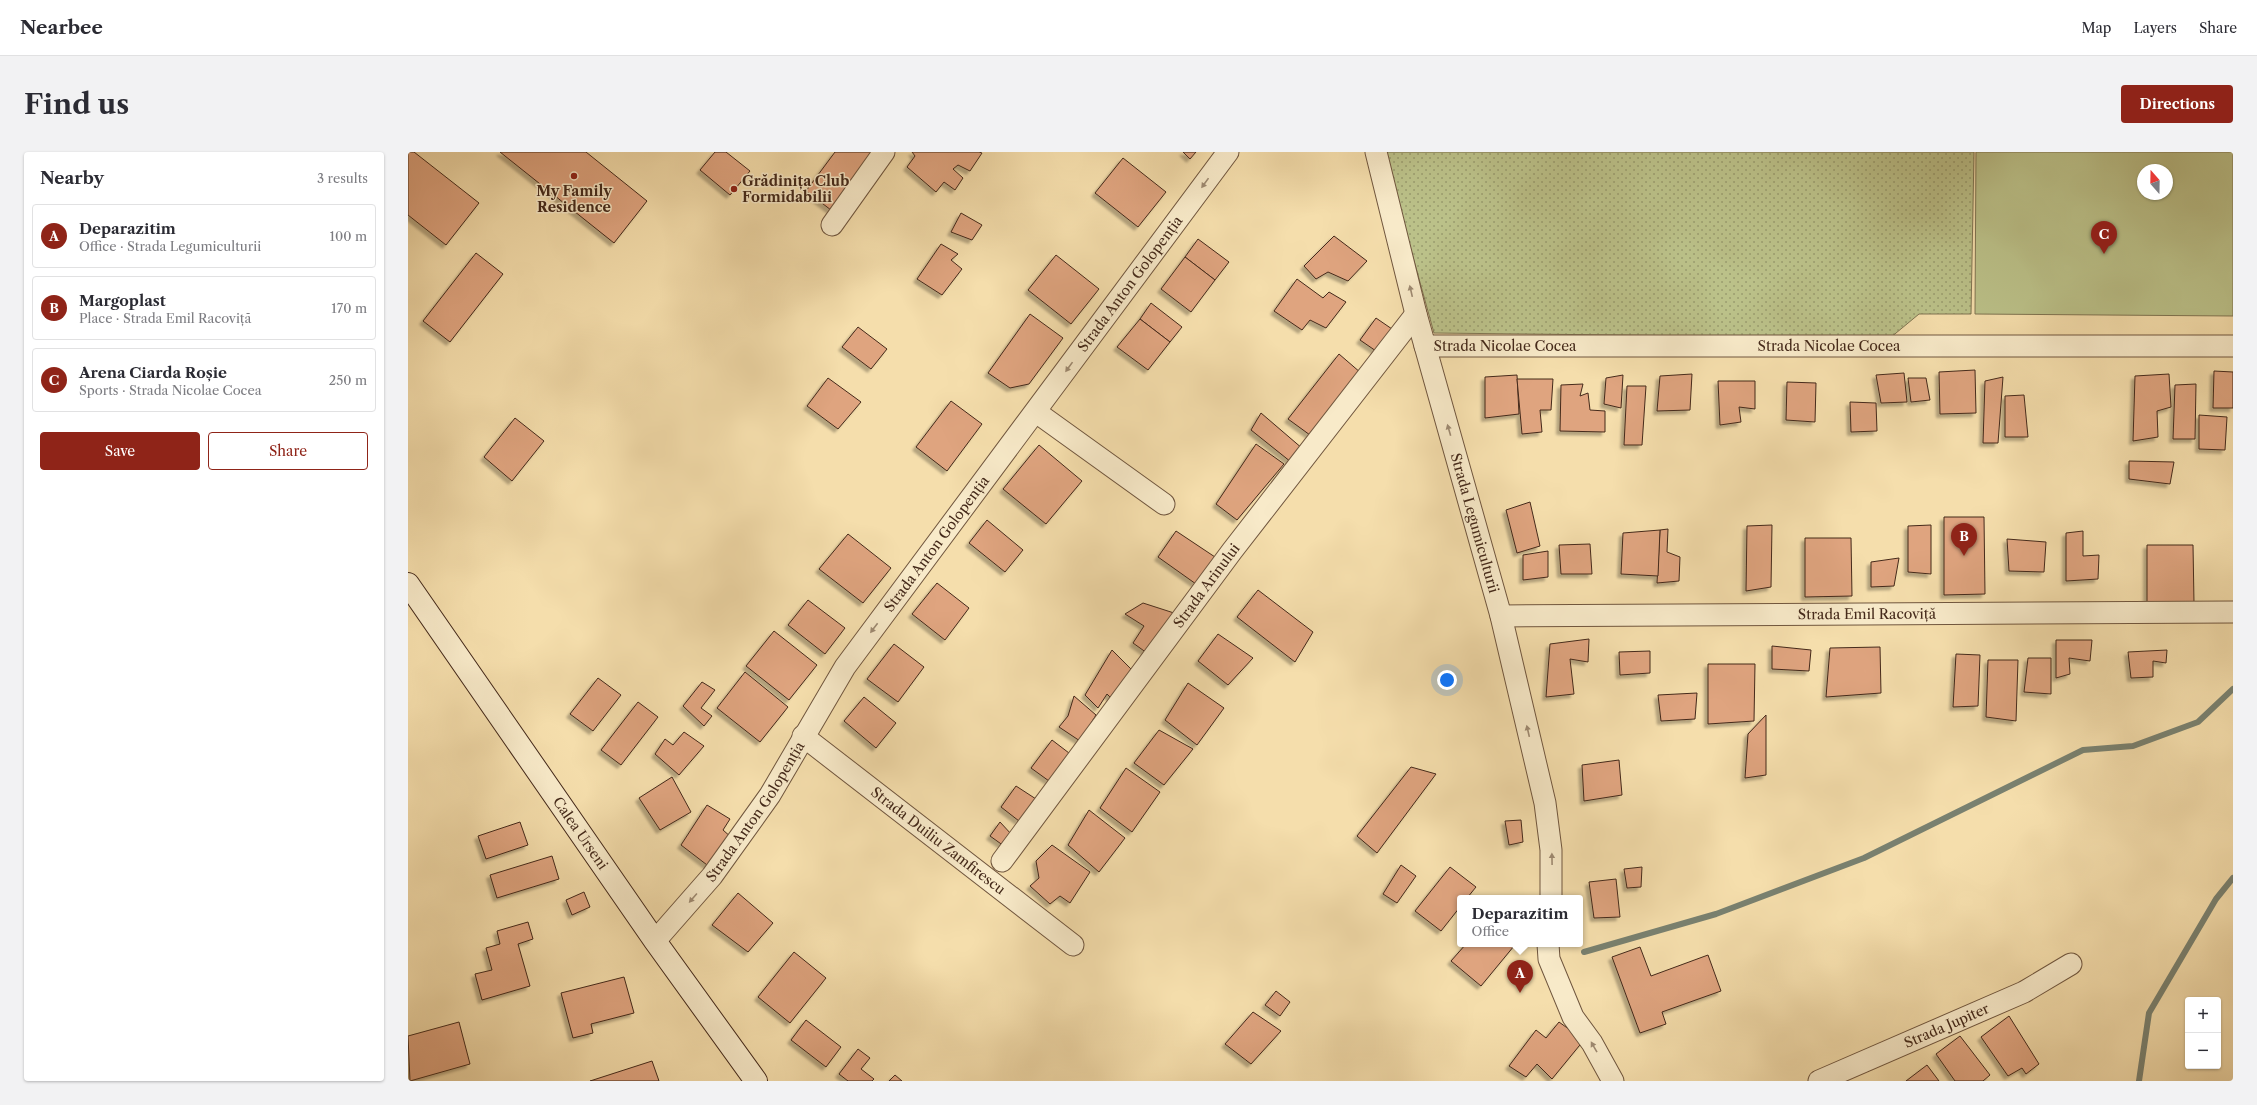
<!DOCTYPE html>
<html lang="en">
<head>
<meta charset="utf-8">
<style>
  body { margin:0; font-family:"Libre Caslon Text",serif; background:#f2f2f3; color:#2b2b33 }
  .controls { position:absolute; right:12px; bottom:12px; display:grid; overflow:hidden; border-radius:4px; box-shadow:0 1px 3px #0004 }
  .controls button { width:36px; height:36px; display:grid; place-items:center; padding:0; border:0; border-bottom:1px solid #e1e1e2; background:#fff; color:#2b2b33; font:20px sans-serif }
  .compass { position:absolute; left:1729px; top:12px; width:36px; height:36px; border-radius:50%; background:#fff; box-shadow:0 1px 3px #0004; rotate:340deg }
  .you { position:absolute; left:1039px; top:528px; width:14px; height:14px; margin:-10px; border:3px solid #fff; border-radius:50%; background:#1a73e8; box-shadow:0 0 0 6px #1a73e833 }
  .badge { display:grid; place-items:center; width:26px; height:26px; border-radius:50%; background:#8f2418; color:#fff; font-size:13px; font-weight:700 }
  .pin { position:absolute; translate:-50% -33px; filter:drop-shadow(0 1px 2px #0008) }
  .pin::after { content:''; position:absolute; top:21px; width:14px; height:12px; background:inherit; clip-path:polygon(0 0,100% 0,50% 100%) }
  .popup { position:absolute; left:1049px; top:743px; width:126px; height:52px; box-sizing:border-box; display:grid; place-content:center; border-radius:4px; background:#fff; filter:drop-shadow(0 1px 3px #0005); font-size:13px; white-space:nowrap; color:#7c7c81 }
  .popup b { font-size:15px; color:#2b2b33 }
  .popup::after { content:''; position:absolute; left:50%; top:100%; margin-left:-8px; border:8px solid transparent; border-top-color:#fff }
  .list { margin:0; padding:0; list-style:none }
  h2 { display:flex; justify-content:space-between; align-items:center; height:52px; margin:0; padding:0 16px; font-size:17px }
  h2 small { font-size:13px; font-weight:400; color:#7c7c81 }
  .list li { display:grid; grid-template-columns:26px 1fr auto; gap:12px; align-items:center; box-sizing:border-box; height:64px; margin:0 8px 8px; padding:0 8px; border:1px solid #e1e1e2; border-radius:4px }
  .list b { display:block; font-size:15px; white-space:nowrap }
  .list p { margin:0; font-size:13px; white-space:nowrap; color:#7c7c81 }
  .list em { font-size:13px; font-style:normal; color:#7c7c81 }
  .actions { display:flex; gap:8px; padding:12px 16px }
  .actions a { flex:1; padding:9px 0; border:1px solid #8f2418; border-radius:4px; text-align:center; font-size:14px; color:#8f2418 }
  .actions .main { background:#8f2418; color:#fff }
  .map { position:relative; flex:none; width:1825px; height:929px; overflow:hidden; border-radius:4px }
  header { display:flex; align-items:center; gap:24px; box-sizing:border-box; height:56px; padding:0 20px; background:#fff; border-bottom:1px solid #e1e1e2 }
  header strong { font-size:19px }
  nav { display:flex; gap:22px; margin-inline-start:auto; font-size:14px }
  .intro { display:flex; align-items:center; justify-content:space-between; box-sizing:border-box; height:96px; padding:0 24px }
  h1 { margin:0; font-size:28px }
  .button { padding:10px 18px; border-radius:4px; background:#8f2418; color:#fff; font-size:14px; font-weight:700 }
  main { display:flex; gap:24px; padding:0 24px }
  aside { flex:1; background:#fff; border-radius:4px; box-shadow:0 1px 3px #0004 }
  .map>svg:first-child { display:block }
  .grass { fill:url(#grass-dots); stroke:#807552 }
  .park { fill:#bbc189; stroke:#807552; fill-rule:evenodd }
  .lines { fill:none; stroke-linecap:round; stroke-linejoin:round }
  .stream { stroke:#798170; stroke-width:6 }
  .building { fill:#dfa47f; stroke:#44291a; filter:url(#shadow) }
  .street-casing { stroke:#70563e; stroke-width:23 }
  .secondary-casing { stroke:#44291a; stroke-width:24 }
  .street { stroke:#f8eac9; stroke-width:21 }
  .secondary { stroke:#f8eac9; stroke-width:22 }
  .oneway { fill:#9e8a72 }
  .poi-dot { fill:#8f2418; stroke:#f8eac9; stroke-width:1.5 }
  .labels { text-anchor:middle; stroke-width:3; stroke-linejoin:round; paint-order:stroke }
  .poi-label { font-size:14px; font-weight:bold; fill:#44291a; stroke:#f8eac9; text-anchor:start }
  .street-label { font-size:14px; fill:#44291a; stroke:#f8eac9 }
</style>
</head>
<body>
<header>
<strong>Nearbee</strong>
<nav><a>Map</a><a>Layers</a><a>Share</a></nav>
</header>
<div class="intro"><h1>Find us</h1><a class="button">Directions</a></div>
<main>
<aside>
<h2>Nearby<small>3 results</small></h2>
<ul class="list">
<li><span class="badge">A</span><div><b>Deparazitim</b><p>Office · Strada Legumiculturii</p></div><em>100 m</em></li>
<li><span class="badge">B</span><div><b>Margoplast</b><p>Place · Strada Emil Racoviță</p></div><em>170 m</em></li>
<li><span class="badge">C</span><div><b>Arena Ciarda Roșie</b><p>Sports · Strada Nicolae Cocea</p></div><em>250 m</em></li>
</ul>
<div class="actions"><a class="main">Save</a><a>Share</a></div>
</aside>
<div class="map">
<svg width="1825" height="929" viewBox="0 0 1825 929">
  <defs>
    <pattern id="grass-dots" width="8" height="8" patternUnits="userSpaceOnUse"><rect width="8" height="8" fill="#bbc189"/><path d="M2 2h.1M6 6h.1" fill="none" stroke="#9a9d6f" stroke-width="1.8" stroke-linecap="round"/></pattern>
    <filter id="shadow"><feDropShadow dx="-3.5" dy="3.5" stdDeviation="1" flood-color="#0004"/></filter>
  </defs>
  <rect width="100%" height="100%" fill="#f5deac"/>
  <filter id="stains"><feTurbulence type="fractalNoise" baseFrequency=".005" numOctaves="4"/><feColorMatrix values="0 0 0 0 .2 0 0 0 0 .09 0 0 0 0 .02 0 0 0 .5 -.17"/></filter>
  <radialGradient id="worn" r=".72"><stop offset=".6" stop-color="#630" stop-opacity="0"/><stop offset="1" stop-color="#630" stop-opacity=".3"/></radialGradient>
  <!-- grass -->
  <path class="grass" d="M 976,0 L 1566,0 L 1563,162 L 1511,162 L 1482,186 L 1026,181 Z"/>
  <!-- park -->
  <path class="park" d="M 1568,0 L 1825,0 L 1825,164 L 1567,162 ZM 1735,18 L 1759,18 L 1759,42 L 1735,42 Z"/>
  <g class="lines">
    <!-- stream -->
    <g class="stream">
      <path d="M 1176,800 L 1308,762 L 1456,706 L 1675,598 L 1725,594 L 1790,570 L 1825,537"/>
      <path d="M 1731,929 L 1741,861 L 1808,747 L 1825,726"/>
    </g>
  </g>
  <!-- building -->
  <g class="building">
    <path d="M 0,0 L 6,0 L 71,51 L 38,93 L 0,63 Z"/>
    <path d="M 92,0 L 178,0 L 239,49 L 206,91 Z"/>
    <path d="M 307,0 L 318,0 L 342,19 L 322,43 L 292,18 Z"/>
    <path d="M 427,0 L 466,0 L 423,58 L 398,39 Z"/>
    <path d="M 504,0 L 571,0 L 574,1 L 562,19 L 550,13 L 545,17 L 555,26 L 547,38 L 536,30 L 528,40 L 499,15 L 507,4 Z"/>
    <path d="M 775,0 L 788,0 L 782,7 Z"/>
    <path d="M 715,6 L 758,40 L 730,75 L 687,41 Z"/>
    <path d="M 553,61 L 574,73 L 564,88 L 543,80 Z"/>
    <path d="M 926,84 L 959,109 L 940,129 L 920,120 L 908,127 L 896,114 Z"/>
    <path d="M 790,87 L 821,110 L 807,128 L 777,105 Z"/>
    <path d="M 533,92 L 550,102 L 543,108 L 554,117 L 534,143 L 509,127 Z"/>
    <path d="M 68,101 L 95,122 L 42,190 L 15,169 Z"/>
    <path d="M 648,103 L 691,137 L 663,172 L 620,138 Z"/>
    <path d="M 777,105 L 807,128 L 783,160 L 753,137 Z"/>
    <path d="M 889,127 L 915,146 L 921,140 L 938,150 L 918,176 L 902,168 L 894,178 L 866,159 Z"/>
    <path d="M 743,151 L 774,175 L 762,190 L 732,167 Z"/>
    <path d="M 622,162 L 655,186 L 621,232 L 602,236 L 580,221 Z"/>
    <path d="M 968,166 L 984,177 L 968,199 L 952,188 Z"/>
    <path d="M 732,167 L 762,190 L 740,218 L 709,195 Z"/>
    <path d="M 450,175 L 479,197 L 463,217 L 434,195 Z"/>
    <path d="M 931,202 L 953,221 L 902,283 L 880,267 Z"/>
    <path d="M 1567,218 L 1568,261 L 1532,262 L 1531,220 Z"/>
    <path d="M 1806,219 L 1825,220 L 1825,256 L 1805,256 Z"/>
    <path d="M 1496,221 L 1499,250 L 1473,251 L 1468,223 Z"/>
    <path d="M 1284,222 L 1282,258 L 1249,259 L 1252,224 Z"/>
    <path d="M 1761,222 L 1763,255 L 1749,259 L 1750,285 L 1725,289 L 1727,224 Z"/>
    <path d="M 1109,223 L 1111,262 L 1077,266 L 1077,225 Z"/>
    <path d="M 1215,223 L 1213,256 L 1196,252 L 1198,226 Z"/>
    <path d="M 1595,225 L 1590,291 L 1575,291 L 1577,229 Z"/>
    <path d="M 420,226 L 453,250 L 430,277 L 399,254 Z"/>
    <path d="M 1500,226 L 1518,226 L 1522,248 L 1503,250 Z"/>
    <path d="M 1109,227 L 1145,227 L 1143,258 L 1132,258 L 1134,280 L 1114,282 Z"/>
    <path d="M 1310,229 L 1347,229 L 1347,257 L 1331,255 L 1333,270 L 1312,273 Z"/>
    <path d="M 1379,230 L 1408,231 L 1407,270 L 1378,268 Z"/>
    <path d="M 1175,232 L 1172,244 L 1180,241 L 1182,258 L 1197,259 L 1197,280 L 1152,279 L 1153,233 Z"/>
    <path d="M 1788,232 L 1787,287 L 1765,287 L 1767,233 Z"/>
    <path d="M 1219,234 L 1238,234 L 1234,293 L 1216,293 Z"/>
    <path d="M 1616,243 L 1620,285 L 1597,285 L 1597,244 Z"/>
    <path d="M 543,249 L 574,272 L 539,319 L 508,295 Z"/>
    <path d="M 1442,250 L 1468,251 L 1469,279 L 1443,280 Z"/>
    <path d="M 853,261 L 895,297 L 883,310 L 843,278 Z"/>
    <path d="M 1791,263 L 1819,265 L 1817,298 L 1791,297 Z"/>
    <path d="M 107,266 L 136,289 L 104,329 L 76,305 Z"/>
    <path d="M 848,292 L 876,312 L 829,368 L 808,352 Z"/>
    <path d="M 631,293 L 674,329 L 638,372 L 595,337 Z"/>
    <path d="M 1721,309 L 1766,310 L 1762,332 L 1721,327 Z"/>
    <path d="M 1122,350 L 1132,394 L 1109,401 L 1098,358 Z"/>
    <path d="M 1536,365 L 1576,365 L 1577,442 L 1536,443 Z"/>
    <path d="M 579,368 L 615,398 L 597,420 L 561,391 Z"/>
    <path d="M 1364,373 L 1363,435 L 1338,439 L 1339,374 Z"/>
    <path d="M 1523,373 L 1523,422 L 1500,420 L 1500,374 Z"/>
    <path d="M 1260,377 L 1259,400 L 1272,405 L 1271,429 L 1249,431 L 1252,378 Z"/>
    <path d="M 1252,378 L 1250,424 L 1213,422 L 1215,381 Z"/>
    <path d="M 768,379 L 807,405 L 788,432 L 750,405 Z"/>
    <path d="M 1675,379 L 1675,404 L 1691,403 L 1690,427 L 1658,429 L 1658,381 Z"/>
    <path d="M 440,382 L 483,416 L 455,451 L 411,417 Z"/>
    <path d="M 1397,386 L 1443,386 L 1444,444 L 1397,445 Z"/>
    <path d="M 1599,387 L 1638,390 L 1636,420 L 1601,419 Z"/>
    <path d="M 1182,392 L 1184,422 L 1153,422 L 1151,393 Z"/>
    <path d="M 1739,393 L 1785,393 L 1786,451 L 1739,452 Z"/>
    <path d="M 1140,399 L 1140,425 L 1115,428 L 1115,403 Z"/>
    <path d="M 1491,406 L 1486,434 L 1463,435 L 1463,410 Z"/>
    <path d="M 529,431 L 561,456 L 537,488 L 504,462 Z"/>
    <path d="M 850,438 L 905,480 L 887,510 L 829,465 Z"/>
    <path d="M 400,448 L 437,476 L 417,502 L 380,473 Z"/>
    <path d="M 735,451 L 766,461 L 739,501 L 725,491 L 736,474 L 717,462 Z"/>
    <path d="M 366,479 L 409,513 L 381,548 L 338,514 Z"/>
    <path d="M 810,482 L 845,506 L 820,533 L 790,509 Z"/>
    <path d="M 1181,487 L 1180,510 L 1162,507 L 1166,542 L 1138,545 L 1142,492 Z"/>
    <path d="M 1648,488 L 1684,488 L 1682,509 L 1661,506 L 1662,522 L 1648,526 Z"/>
    <path d="M 486,492 L 516,515 L 490,550 L 459,527 Z"/>
    <path d="M 1364,494 L 1403,498 L 1401,519 L 1364,517 Z"/>
    <path d="M 1472,495 L 1473,541 L 1418,545 L 1422,496 Z"/>
    <path d="M 704,498 L 726,520 L 705,548 L 699,542 L 690,556 L 677,543 Z"/>
    <path d="M 1759,498 L 1758,511 L 1745,509 L 1745,525 L 1723,526 L 1720,500 Z"/>
    <path d="M 1242,499 L 1242,521 L 1212,523 L 1211,500 Z"/>
    <path d="M 1548,502 L 1572,503 L 1570,554 L 1545,555 Z"/>
    <path d="M 1620,506 L 1643,506 L 1643,542 L 1616,540 Z"/>
    <path d="M 1580,508 L 1610,508 L 1608,569 L 1578,565 Z"/>
    <path d="M 1300,512 L 1347,512 L 1346,569 L 1300,572 Z"/>
    <path d="M 337,520 L 380,555 L 352,590 L 309,556 Z"/>
    <path d="M 190,526 L 213,543 L 185,579 L 162,562 Z"/>
    <path d="M 294,530 L 307,538 L 293,556 L 304,564 L 296,574 L 275,554 Z"/>
    <path d="M 780,531 L 816,556 L 789,593 L 757,568 Z"/>
    <path d="M 1289,541 L 1287,567 L 1253,569 L 1250,543 Z"/>
    <path d="M 666,544 L 688,563 L 672,589 L 651,575 L 660,564 Z"/>
    <path d="M 456,545 L 488,571 L 468,596 L 436,569 Z"/>
    <path d="M 230,550 L 250,565 L 213,613 L 193,598 Z"/>
    <path d="M 1358,563 L 1358,623 L 1337,626 L 1340,582 Z"/>
    <path d="M 751,578 L 785,597 L 756,633 L 726,611 Z"/>
    <path d="M 276,580 L 296,594 L 271,623 L 247,602 L 257,587 L 265,593 Z"/>
    <path d="M 644,588 L 661,601 L 641,629 L 623,616 Z"/>
    <path d="M 1211,608 L 1214,643 L 1176,649 L 1174,613 Z"/>
    <path d="M 1003,615 L 1028,622 L 969,701 L 949,684 Z"/>
    <path d="M 718,616 L 752,640 L 724,680 L 692,656 Z"/>
    <path d="M 264,625 L 283,660 L 252,678 L 231,646 Z"/>
    <path d="M 608,634 L 628,647 L 611,669 L 593,655 Z"/>
    <path d="M 299,653 L 322,667 L 315,678 L 324,686 L 303,716 L 273,693 Z"/>
    <path d="M 681,658 L 717,686 L 691,720 L 660,693 Z"/>
    <path d="M 1113,668 L 1115,690 L 1101,693 L 1097,669 Z"/>
    <path d="M 112,670 L 120,693 L 78,707 L 70,684 Z"/>
    <path d="M 592,670 L 604,683 L 596,694 L 582,684 Z"/>
    <path d="M 644,693 L 682,720 L 662,751 L 652,744 L 642,752 L 622,734 L 631,726 L 628,709 Z"/>
    <path d="M 144,704 L 151,727 L 89,746 L 82,723 Z"/>
    <path d="M 993,713 L 1008,724 L 989,751 L 975,742 Z"/>
    <path d="M 1042,715 L 1068,735 L 1059,746 L 1052,746 L 1052,755 L 1033,779 L 1007,759 Z"/>
    <path d="M 1234,715 L 1233,735 L 1219,736 L 1216,717 Z"/>
    <path d="M 1208,727 L 1212,765 L 1186,766 L 1181,730 Z"/>
    <path d="M 176,740 L 182,755 L 164,763 L 158,748 Z"/>
    <path d="M 330,741 L 365,771 L 340,800 L 304,773 Z"/>
    <path d="M 120,770 L 125,787 L 110,792 L 122,834 L 74,848 L 67,822 L 84,818 L 78,796 L 92,792 L 89,779 Z"/>
    <path d="M 1058,792 L 1104,792 L 1106,794 L 1073,834 L 1043,809 Z"/>
    <path d="M 1232,795 L 1243,824 L 1300,803 L 1313,839 L 1254,860 L 1258,872 L 1232,881 L 1204,805 Z"/>
    <path d="M 386,800 L 418,826 L 382,871 L 350,845 Z"/>
    <path d="M 216,825 L 226,861 L 183,872 L 185,881 L 165,886 L 153,841 Z"/>
    <path d="M 868,839 L 882,850 L 872,864 L 857,853 Z"/>
    <path d="M 845,860 L 873,879 L 843,912 L 817,892 Z"/>
    <path d="M 1601,864 L 1631,912 L 1618,922 L 1614,916 L 1600,924 L 1573,885 Z"/>
    <path d="M 398,868 L 433,895 L 418,915 L 383,888 Z"/>
    <path d="M 51,870 L 62,912 L 2,929 L 0,884 Z"/>
    <path d="M 1151,870 L 1176,888 L 1144,927 L 1129,912 L 1118,925 L 1101,914 L 1128,878 L 1138,886 Z"/>
    <path d="M 1552,884 L 1582,923 L 1575,929 L 1547,929 L 1528,902 Z"/>
    <path d="M 450,897 L 462,906 L 453,917 L 466,927 L 464,929 L 440,929 L 431,922 Z"/>
    <path d="M 244,909 L 251,929 L 182,929 Z"/>
    <path d="M 1519,913 L 1531,929 L 1498,929 Z"/>
    <path d="M 487,923 L 494,929 L 481,929 Z"/>
  </g>
  <g class="lines">
    <defs>
      <g id="street">
        <path id="s1" d="M 968,0 L 1008,162 L 1093,464 L 1137,651 L 1143,698 L 1143,746"/>
        <path d="M 424,73 L 476,0"/>
        <path id="s2" d="M 1017,194 L 1825,194"/>
        <path d="M 628,260 L 756,352"/>
        <path id="s3" d="M 1093,464 L 1825,460"/>
        <path id="s4" d="M 395,584 L 665,793"/>
        <path id="s5" d="M 594,709 L 824,399 L 1008,162"/>
        <path id="s6" d="M 247,789 L 304,724 L 362,643 L 437,515 L 820,0"/>
        <path d="M 1140,792 L 1141,807 L 1165,865 L 1184,891 L 1205,929"/>
        <path id="s7" d="M 1411,929 L 1616,840 L 1663,812"/>
      </g>
      <g id="secondary">
        <path id="s8" d="M 0,432 L 247,789 L 348,929"/>
      </g>
    </defs>
    <!-- street casing -->
    <use href="#street" class="street-casing"/>
    <!-- secondary casing -->
    <use href="#secondary" class="secondary-casing"/>
    <!-- street -->
    <use href="#street" class="street"/>
    <!-- secondary -->
    <use href="#secondary" class="secondary"/>
  </g>
  <!-- one-way arrows -->
  <defs><path id="oneway-solid" d="M-6-.8H1V-3.2L6.5 0L1 3.2V.8H-6Z"/></defs>
  <g class="oneway">
    <use href="#oneway-solid" transform="translate(797 31) rotate(126)"/>
    <use href="#oneway-solid" transform="translate(1003 139) rotate(-103)"/>
    <use href="#oneway-solid" transform="translate(661 215) rotate(126)"/>
    <use href="#oneway-solid" transform="translate(1041 278) rotate(-106)"/>
    <use href="#oneway-solid" transform="translate(466 476) rotate(127)"/>
    <use href="#oneway-solid" transform="translate(1120 579) rotate(-103)"/>
    <use href="#oneway-solid" transform="translate(1144 707) rotate(-91)"/>
    <use href="#oneway-solid" transform="translate(285 746) rotate(131)"/>
    <use href="#oneway-solid" transform="translate(1186 895) rotate(-120)"/>
  </g>
  <!-- markers -->
  <g class="poi-dot">
    <circle cx="166" cy="24" r="4"/>
    <circle cx="326" cy="37" r="4"/>
  </g>
  <g class="labels">
    <!-- poi labels -->
    <g class="poi-label">
      <text x="334" y="34">Grădinița Club<tspan x="334" dy="16">Formidabilii</tspan></text>
      <text x="166" y="44" text-anchor="middle">My Family<tspan x="166" dy="16">Residence</tspan></text>
    </g>
    <!-- street labels -->
    <g class="street-label">
      <text dy="5" stroke="none"><textPath href="#s6" startOffset="812">Strada Anton Golopenția</textPath></text>
      <text dy="5" stroke="none"><textPath href="#s2" startOffset="80">Strada Nicolae Cocea</textPath></text>
      <text dy="5" stroke="none"><textPath href="#s2" startOffset="404">Strada Nicolae Cocea</textPath></text>
      <text dy="5" stroke="none"><textPath href="#s1" startOffset="384">Strada Legumiculturii</textPath></text>
      <text dy="5" stroke="none"><textPath href="#s6" startOffset="488">Strada Anton Golopenția</textPath></text>
      <text dy="5" stroke="none"><textPath href="#s5" startOffset="343">Strada Arinului</textPath></text>
      <text dy="5" stroke="none"><textPath href="#s3" startOffset="366">Strada Emil Racoviță</textPath></text>
      <text dy="5" stroke="none"><textPath href="#s6" startOffset="164">Strada Anton Golopenția</textPath></text>
      <text dy="5" stroke="none"><textPath href="#s8" startOffset="303">Calea Urseni</textPath></text>
      <text dy="5" stroke="none"><textPath href="#s4" startOffset="171">Strada Duiliu Zamfirescu</textPath></text>
      <text dy="5" stroke="none"><textPath href="#s7" startOffset="139">Strada Jupiter</textPath></text>
    </g>
  </g>
  <rect width="100%" height="100%" filter="url(#stains)"/>
  <rect width="100%" height="100%" fill="url(#worn)"/>
</svg>
<div class="controls">
<button>+</button>
<button>−</button>
</div>
<svg class="compass" viewBox="-18 -18 36 36"><path d="M0-13l5 13h-10z" fill="#e53935"/><path d="M0 13l5-13h-10z" fill="#7c7c81"/></svg>
<div class="you"></div>
<div class="pin badge" style="left:1112px;top:841px">A</div>
<div class="popup"><b>Deparazitim</b>Office</div>
<div class="pin badge" style="left:1556px;top:404px">B</div>
<div class="pin badge" style="left:1696px;top:102px">C</div>
</div>
</main>
</body>
</html>
